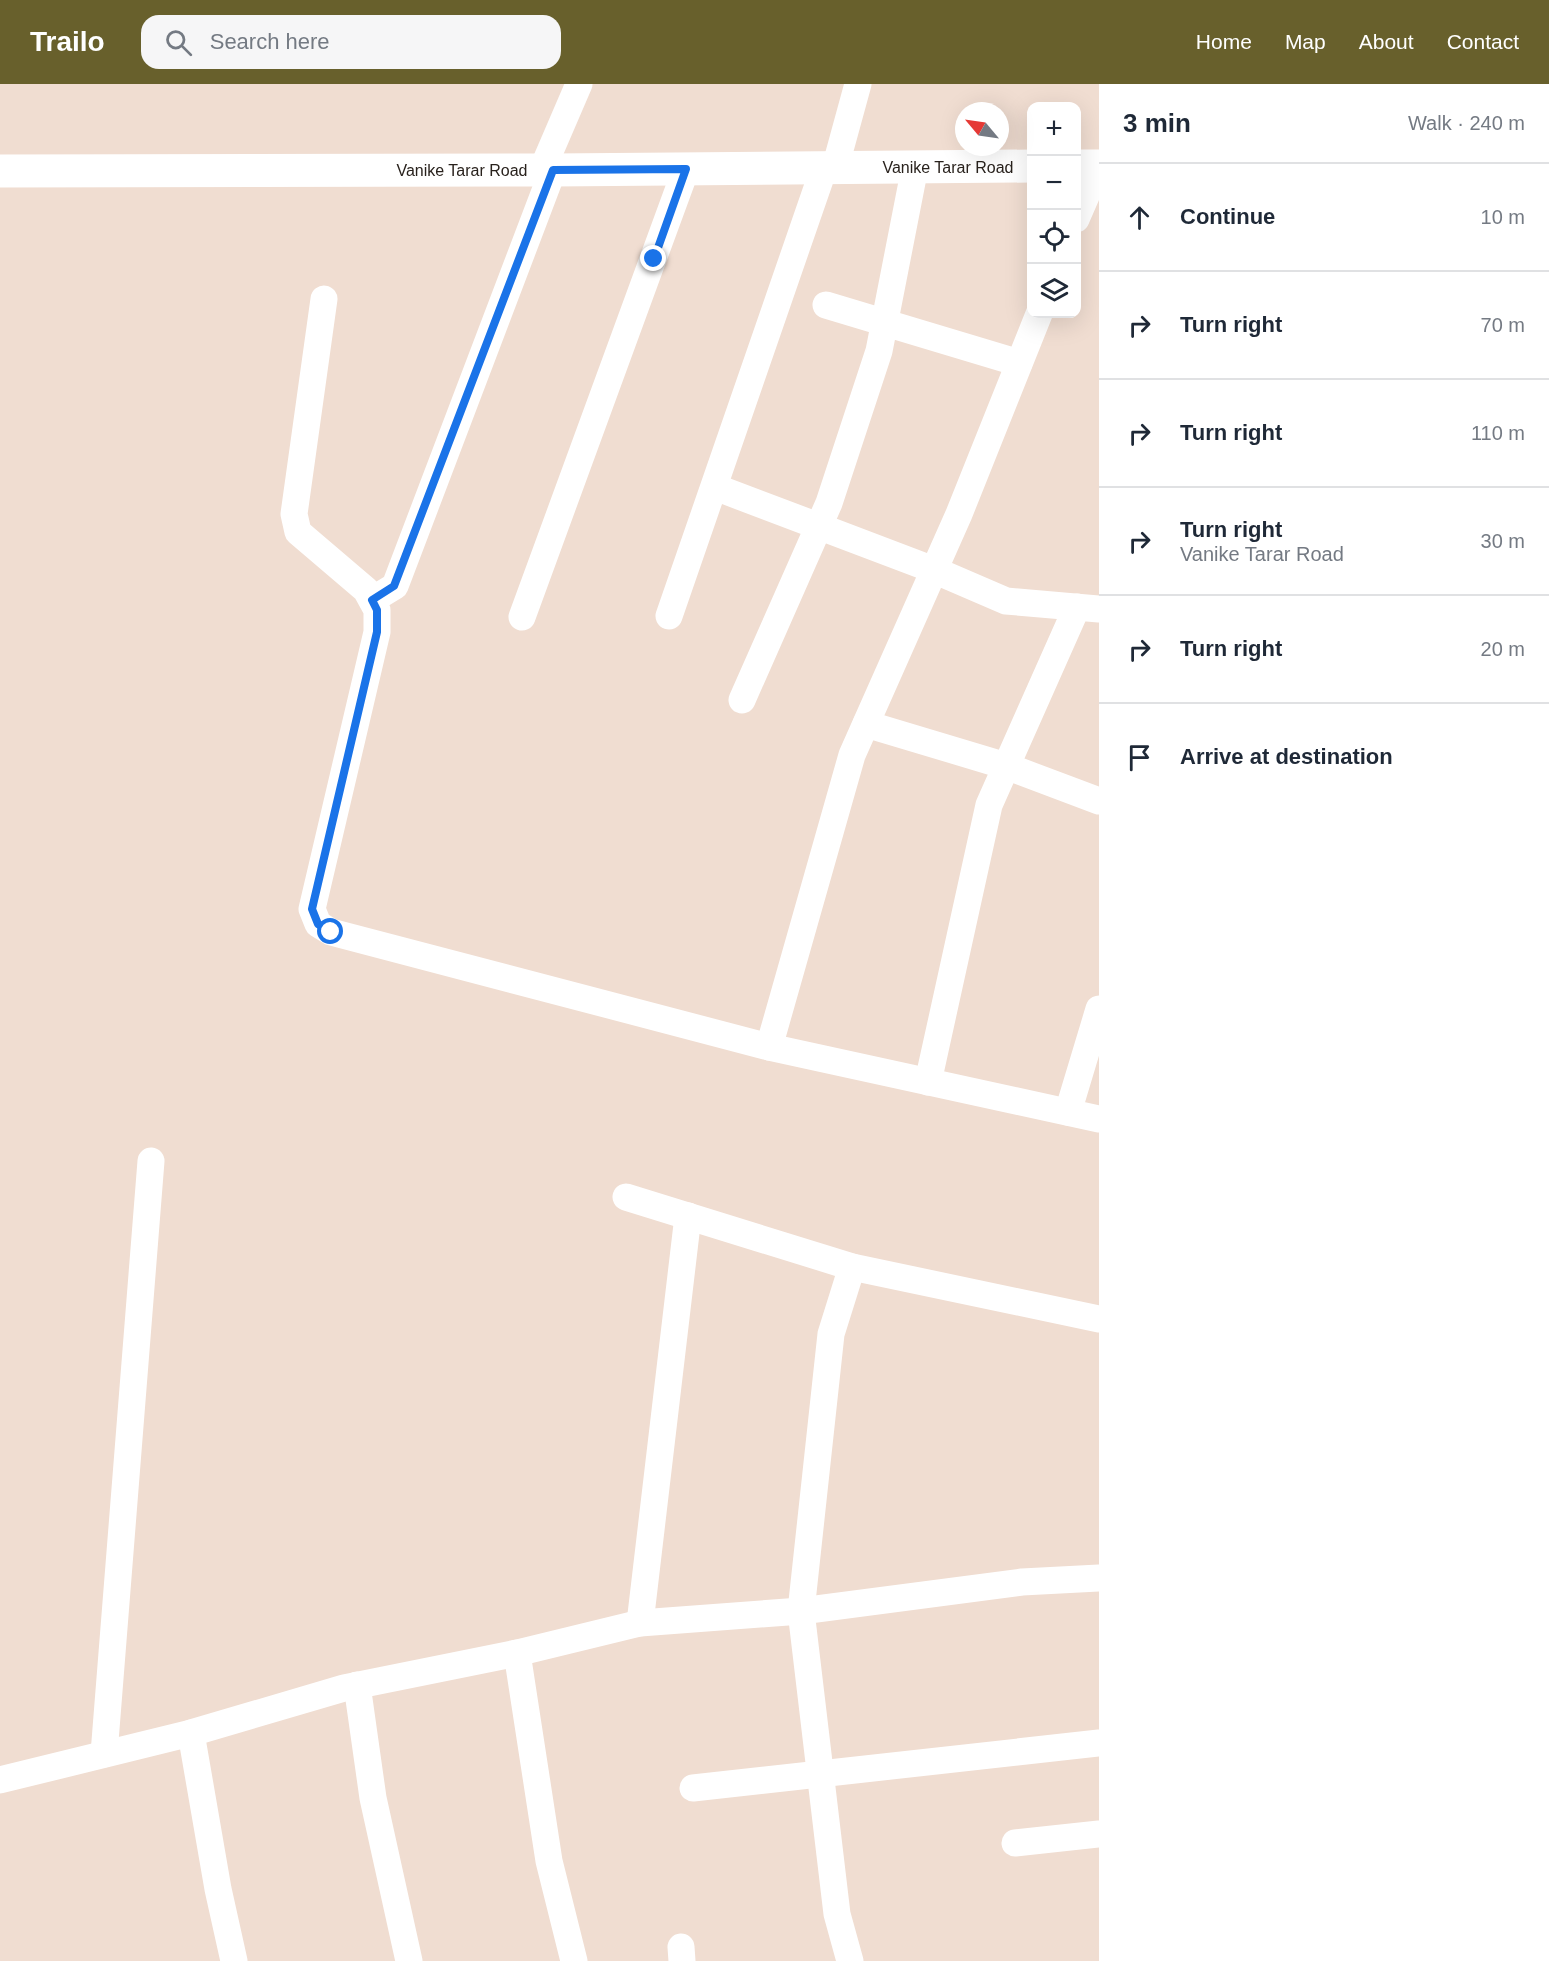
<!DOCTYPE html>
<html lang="en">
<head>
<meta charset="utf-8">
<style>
  body { margin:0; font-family:Arial,sans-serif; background:#f6f6f7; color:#1f2937 }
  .controls { position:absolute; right:18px; top:18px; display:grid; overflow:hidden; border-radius:12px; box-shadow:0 6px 24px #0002 }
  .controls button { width:54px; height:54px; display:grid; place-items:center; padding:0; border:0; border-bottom:2px solid #e0e1e3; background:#fff; color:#1f2937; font:30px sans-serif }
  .compass { position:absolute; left:955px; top:18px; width:54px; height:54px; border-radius:50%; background:#fff; box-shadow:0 6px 24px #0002; rotate:299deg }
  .stop { position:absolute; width:18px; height:18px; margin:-14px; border:4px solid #1a73e8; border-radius:50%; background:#fff }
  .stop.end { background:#1a73e8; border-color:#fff; box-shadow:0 2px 6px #0008 }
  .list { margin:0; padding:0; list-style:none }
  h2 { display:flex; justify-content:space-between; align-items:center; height:78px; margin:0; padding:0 24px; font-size:26px }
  h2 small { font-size:20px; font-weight:400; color:#747a83 }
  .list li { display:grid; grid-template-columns:39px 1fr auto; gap:18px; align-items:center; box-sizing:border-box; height:108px; padding:0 24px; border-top:2px solid #e0e1e3 }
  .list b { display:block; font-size:22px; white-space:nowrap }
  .list p { margin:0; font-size:20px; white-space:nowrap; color:#747a83 }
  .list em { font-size:20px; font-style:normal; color:#747a83 }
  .icon { flex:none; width:33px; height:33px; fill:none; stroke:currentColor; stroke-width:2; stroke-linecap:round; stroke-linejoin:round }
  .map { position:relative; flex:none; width:1099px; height:1877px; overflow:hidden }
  header { display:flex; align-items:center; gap:36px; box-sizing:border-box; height:84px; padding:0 30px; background:#68602c; color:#fff }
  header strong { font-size:28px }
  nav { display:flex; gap:33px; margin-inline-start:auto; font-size:21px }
  .search { width:420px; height:54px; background:#f6f6f7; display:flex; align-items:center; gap:15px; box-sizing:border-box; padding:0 21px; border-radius:18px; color:#747a83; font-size:22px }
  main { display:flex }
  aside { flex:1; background:#fff }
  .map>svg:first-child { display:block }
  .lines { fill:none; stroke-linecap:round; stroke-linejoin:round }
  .minor { stroke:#fff; stroke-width:27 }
  .primary { stroke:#fff; stroke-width:33 }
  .route { stroke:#1a73e8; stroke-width:8 }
  .labels { text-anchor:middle; stroke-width:4.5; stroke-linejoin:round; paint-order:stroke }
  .street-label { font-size:16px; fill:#29221d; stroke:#fff }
</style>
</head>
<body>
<header>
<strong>Trailo</strong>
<div class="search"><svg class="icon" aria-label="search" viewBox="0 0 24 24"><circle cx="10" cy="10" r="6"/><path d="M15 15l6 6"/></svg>Search here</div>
<nav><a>Home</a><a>Map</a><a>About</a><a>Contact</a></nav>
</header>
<main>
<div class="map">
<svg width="1099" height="1877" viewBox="0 0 1099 1877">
  <rect width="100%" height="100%" fill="#f0ddd1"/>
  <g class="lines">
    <!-- minor -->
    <g class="minor">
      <path d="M 835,84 L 858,0"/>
      <path d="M 542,86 L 579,0"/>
      <path d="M 1076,135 L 1086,112 L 1089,82"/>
      <path d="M 324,215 L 294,430 L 298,448 L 366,506 L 377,526 L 377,548 L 312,825 L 318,840 L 331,848 L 769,963 L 1099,1035"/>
      <path d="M 826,221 L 1019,279"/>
      <path d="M 715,403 L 934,486 L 1006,517 L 1099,525"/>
      <path d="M 372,516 L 395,502 L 553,86"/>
      <path d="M 669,532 L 824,84"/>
      <path d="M 522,533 L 686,85"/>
      <path d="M 742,616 L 829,419 L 879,267 L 915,83"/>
      <path d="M 866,640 L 1006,682 L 1099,717"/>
      <path d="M 769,963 L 852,671 L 959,430 L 1039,230"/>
      <path d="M 928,998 L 989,721 L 1077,523"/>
      <path d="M 1068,1028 L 1099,925"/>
      <path d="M 626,1113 L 852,1183 L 1099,1235"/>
      <path d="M 640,1539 L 688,1132"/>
      <path d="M 517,1569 L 549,1777 L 574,1877"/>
      <path d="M 357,1601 L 373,1714 L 409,1877"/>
      <path d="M 191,1649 L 218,1805 L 234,1877"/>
      <path d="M 104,1670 L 151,1077"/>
      <path d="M 0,1696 L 191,1649 L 344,1604 L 517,1569 L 640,1539 L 801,1527 L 1022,1498 L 1099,1494"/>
      <path d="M 693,1704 L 1099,1659"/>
      <path d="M 1015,1759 L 1099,1750"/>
      <path d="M 681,1863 L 682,1877"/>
      <path d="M 850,1877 L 837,1830 L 801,1527 L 831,1250 L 852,1183"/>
    </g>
    <!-- primary -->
    <g class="primary">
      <path d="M 1076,82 L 1099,82"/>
      <path d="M 0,87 L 553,86 L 1032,82"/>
    </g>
  </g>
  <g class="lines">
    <!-- route -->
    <path class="route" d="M 331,848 L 318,840 L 312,825 L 377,548 L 377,526 L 372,516 L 394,502 L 553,86 L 686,85 L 654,175"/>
  </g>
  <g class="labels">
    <!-- street labels -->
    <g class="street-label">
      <text x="948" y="89">Vanike Tarar Road</text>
      <text x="462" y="92">Vanike Tarar Road</text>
    </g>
  </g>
</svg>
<div class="controls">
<button>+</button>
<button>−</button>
<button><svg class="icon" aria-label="locate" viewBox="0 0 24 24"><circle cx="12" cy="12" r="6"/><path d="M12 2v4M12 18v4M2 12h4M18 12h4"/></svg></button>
<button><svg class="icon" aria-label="layers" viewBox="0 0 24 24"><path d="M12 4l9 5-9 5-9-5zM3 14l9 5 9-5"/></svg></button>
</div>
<svg class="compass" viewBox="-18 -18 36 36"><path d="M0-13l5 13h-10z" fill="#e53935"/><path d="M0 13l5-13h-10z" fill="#747a83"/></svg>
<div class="stop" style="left:331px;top:848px"></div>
<div class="stop end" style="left:654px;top:175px"></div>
</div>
<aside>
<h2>3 min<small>Walk · 240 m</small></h2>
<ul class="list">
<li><svg class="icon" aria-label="ahead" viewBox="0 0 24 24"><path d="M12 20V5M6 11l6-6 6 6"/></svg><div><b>Continue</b></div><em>10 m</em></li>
<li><svg class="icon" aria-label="right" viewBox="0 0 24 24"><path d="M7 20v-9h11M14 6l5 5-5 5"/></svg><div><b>Turn right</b></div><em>70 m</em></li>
<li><svg class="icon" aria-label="right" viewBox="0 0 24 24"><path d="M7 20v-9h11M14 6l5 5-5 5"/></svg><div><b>Turn right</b></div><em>110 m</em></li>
<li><svg class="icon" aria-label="right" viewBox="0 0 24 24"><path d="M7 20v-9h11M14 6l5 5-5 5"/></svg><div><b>Turn right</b><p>Vanike Tarar Road</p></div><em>30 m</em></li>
<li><svg class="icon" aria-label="right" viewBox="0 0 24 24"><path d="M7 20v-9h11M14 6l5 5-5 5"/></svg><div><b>Turn right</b></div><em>20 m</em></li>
<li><svg class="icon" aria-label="arrive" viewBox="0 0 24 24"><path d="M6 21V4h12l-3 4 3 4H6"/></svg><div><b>Arrive at destination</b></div></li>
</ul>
</aside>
</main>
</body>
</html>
